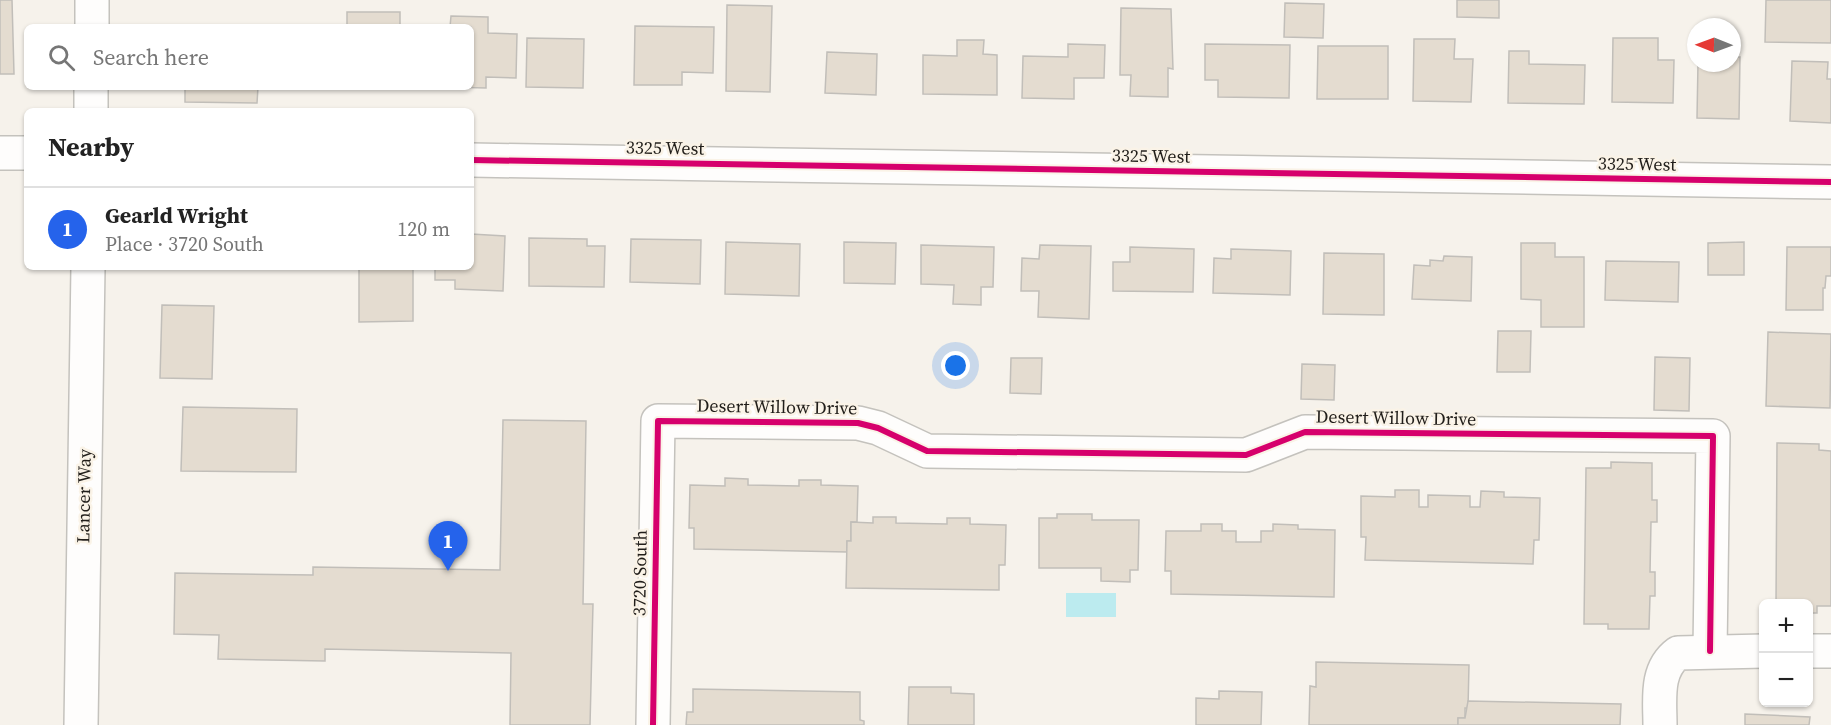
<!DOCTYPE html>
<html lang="en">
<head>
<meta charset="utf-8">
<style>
  body { margin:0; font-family:"Source Serif 4",serif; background:#f2f2f2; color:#222 }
  .controls { position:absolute; right:18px; bottom:18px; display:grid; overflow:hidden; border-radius:9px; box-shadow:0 2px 4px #0004 }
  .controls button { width:54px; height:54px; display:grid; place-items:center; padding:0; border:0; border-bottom:2px solid #e0e0e0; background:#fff; color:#222; font:30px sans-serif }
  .compass { position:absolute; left:1687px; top:18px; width:54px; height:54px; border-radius:50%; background:#fff; box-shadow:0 2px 4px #0004; rotate:271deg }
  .you { position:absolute; left:956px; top:366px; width:21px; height:21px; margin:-15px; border:4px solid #fff; border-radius:50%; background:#1a73e8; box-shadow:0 0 0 9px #1a73e833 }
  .badge { display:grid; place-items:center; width:39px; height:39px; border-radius:50%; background:#2563eb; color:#fff; font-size:20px; font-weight:700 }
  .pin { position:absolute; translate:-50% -50px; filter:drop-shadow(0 2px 3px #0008) }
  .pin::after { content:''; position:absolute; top:32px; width:21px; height:18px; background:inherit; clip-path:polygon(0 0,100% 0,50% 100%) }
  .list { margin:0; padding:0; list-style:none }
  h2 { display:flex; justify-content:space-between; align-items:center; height:78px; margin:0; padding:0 24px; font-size:26px }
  h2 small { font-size:20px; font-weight:400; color:#767676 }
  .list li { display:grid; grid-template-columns:39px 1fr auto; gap:18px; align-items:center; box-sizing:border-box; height:84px; padding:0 24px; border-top:2px solid #e0e0e0 }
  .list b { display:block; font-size:22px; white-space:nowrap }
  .list p { margin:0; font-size:20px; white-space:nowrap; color:#767676 }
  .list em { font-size:20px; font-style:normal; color:#767676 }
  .icon { flex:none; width:33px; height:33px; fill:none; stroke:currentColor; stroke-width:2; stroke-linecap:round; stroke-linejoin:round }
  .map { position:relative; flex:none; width:1831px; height:725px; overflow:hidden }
  .search { position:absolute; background:#fff; box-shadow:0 2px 4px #0004; left:24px; top:24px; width:450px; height:66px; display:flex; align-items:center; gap:15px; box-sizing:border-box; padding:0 21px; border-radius:9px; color:#767676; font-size:22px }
  .panel { position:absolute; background:#fff; box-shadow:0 2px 4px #0004; left:24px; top:108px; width:450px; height:162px; border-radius:9px }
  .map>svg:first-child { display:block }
  .water { fill:#bcebef }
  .building { fill:#e4dcd0; stroke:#c1beb9; stroke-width:1.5 }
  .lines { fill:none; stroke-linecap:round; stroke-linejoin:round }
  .street-casing { stroke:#c4c2bd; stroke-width:36 }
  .secondary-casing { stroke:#c4c2bd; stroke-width:36 }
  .street { stroke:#fefdfc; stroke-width:33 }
  .secondary { stroke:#fefdfc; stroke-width:33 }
  .cycleway-casing { stroke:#faf3e7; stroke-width:10 }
  .cycleway { stroke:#d6006c; stroke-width:6 }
  .labels { text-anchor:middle; stroke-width:5; stroke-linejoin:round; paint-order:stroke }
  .street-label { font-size:18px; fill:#211e1a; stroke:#faf3e7 }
</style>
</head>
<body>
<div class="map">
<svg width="1831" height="725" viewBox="0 0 1831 725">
  <rect width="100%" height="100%" fill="#f6f2eb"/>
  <!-- water -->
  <rect class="water" x="1066" y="593" width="50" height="24"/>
  <!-- building -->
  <g class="building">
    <path d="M 0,0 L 12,0 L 14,74 L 0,74 Z"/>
    <path d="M 1457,0 L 1499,0 L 1499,18 L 1457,17 Z"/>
    <path d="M 1766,0 L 1831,0 L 1831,43 L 1765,42 Z"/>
    <path d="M 1285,3 L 1324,4 L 1323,38 L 1284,37 Z"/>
    <path d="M 727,5 L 772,6 L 770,92 L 726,91 Z"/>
    <path d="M 1121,8 L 1171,9 L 1173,69 L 1168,68 L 1168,97 L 1130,96 L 1131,75 L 1120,75 Z"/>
    <rect x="347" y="12" width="53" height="15"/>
    <path d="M 451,16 L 488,17 L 488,33 L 517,34 L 516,78 L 486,77 L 486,88 L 448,87 L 471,87 L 471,27 L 450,27 Z"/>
    <path d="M 635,26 L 714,27 L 713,73 L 682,72 L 682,85 L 634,85 Z"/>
    <path d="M 527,38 L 584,39 L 583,88 L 526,87 Z"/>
    <path d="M 1613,38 L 1658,38 L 1658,60 L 1674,60 L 1673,103 L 1612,102 Z"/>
    <path d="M 1414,39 L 1455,39 L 1454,59 L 1473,59 L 1471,102 L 1413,101 Z"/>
    <path d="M 957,40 L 984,40 L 983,54 L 997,55 L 997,95 L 923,94 L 923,55 L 957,56 Z"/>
    <path d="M 1068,44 L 1105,45 L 1104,78 L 1074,78 L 1074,99 L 1022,98 L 1023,56 L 1068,57 Z"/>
    <path d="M 1205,44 L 1290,45 L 1289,98 L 1218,97 L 1218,80 L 1205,80 Z"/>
    <path d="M 1318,46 L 1388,46 L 1388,99 L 1317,99 Z"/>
    <path d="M 1509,51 L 1529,51 L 1529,64 L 1585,65 L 1584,104 L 1508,103 Z"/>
    <path d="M 827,52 L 877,54 L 876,95 L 825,93 Z"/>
    <path d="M 1732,57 L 1740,57 L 1739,119 L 1697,118 L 1698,63 L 1732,63 Z"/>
    <path d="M 1792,61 L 1828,62 L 1827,79 L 1831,79 L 1831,123 L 1790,121 Z"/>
    <path d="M 185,87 L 258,87 L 257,103 L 185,102 Z"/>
    <path d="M 471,234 L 505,236 L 503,291 L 455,289 L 455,280 L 435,280 L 435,267 L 471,267 Z"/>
    <path d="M 529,238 L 587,239 L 587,246 L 605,246 L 604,287 L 529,286 Z"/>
    <path d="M 631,239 L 701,240 L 700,284 L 630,282 Z"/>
    <path d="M 726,242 L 800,244 L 799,296 L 725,294 Z"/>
    <path d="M 844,242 L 896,243 L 895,284 L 844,283 Z"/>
    <path d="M 1744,242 L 1744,275 L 1708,275 L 1708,243 Z"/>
    <path d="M 1521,243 L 1555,243 L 1555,257 L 1584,257 L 1584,327 L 1541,327 L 1541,300 L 1521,299 Z"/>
    <path d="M 921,245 L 994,247 L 993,287 L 981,287 L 981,305 L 953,304 L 954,285 L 921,284 Z"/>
    <path d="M 1040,245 L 1091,246 L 1089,319 L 1038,317 L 1039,291 L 1021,291 L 1022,258 L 1039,259 Z"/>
    <path d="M 1130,247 L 1194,249 L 1193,292 L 1113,291 L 1113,262 L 1130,262 Z"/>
    <path d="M 1787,247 L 1831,247 L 1831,276 L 1826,276 L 1825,288 L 1823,288 L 1823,310 L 1786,310 Z"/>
    <path d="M 1231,249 L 1291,251 L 1290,295 L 1213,293 L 1214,258 L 1231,259 Z"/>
    <path d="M 1324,253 L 1384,254 L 1384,315 L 1323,314 Z"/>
    <path d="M 1444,256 L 1472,257 L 1471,301 L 1412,299 L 1414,265 L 1430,266 L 1430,260 L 1443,261 Z"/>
    <path d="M 1606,261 L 1679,262 L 1678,302 L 1605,300 Z"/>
    <path d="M 359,267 L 413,267 L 413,321 L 359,322 Z"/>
    <path d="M 162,305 L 214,306 L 212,379 L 160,378 Z"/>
    <path d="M 1498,331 L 1531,331 L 1530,372 L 1497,372 Z"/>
    <path d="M 1768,332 L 1831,334 L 1830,408 L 1766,406 Z"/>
    <path d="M 1655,357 L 1690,358 L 1689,411 L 1654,410 Z"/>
    <path d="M 1011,358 L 1042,358 L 1041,394 L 1010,393 Z"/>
    <path d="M 1302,364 L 1335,365 L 1334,400 L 1301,399 Z"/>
    <path d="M 183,407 L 297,409 L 296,472 L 181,471 Z"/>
    <path d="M 503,420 L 586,421 L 583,604 L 593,604 L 590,725 L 510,725 L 511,653 L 325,649 L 325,661 L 218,659 L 219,635 L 174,634 L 175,573 L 313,575 L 313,567 L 500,570 Z"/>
    <path d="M 1777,443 L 1819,444 L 1819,450 L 1831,451 L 1831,606 L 1817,606 L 1817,613 L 1808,613 L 1808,604 L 1776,604 Z"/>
    <path d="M 1611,462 L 1652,463 L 1652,500 L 1657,500 L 1657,522 L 1651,522 L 1650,572 L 1655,572 L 1655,596 L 1650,596 L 1649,629 L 1608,629 L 1608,624 L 1584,624 L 1586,468 L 1611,468 Z"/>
    <path d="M 725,478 L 748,479 L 748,485 L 799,486 L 799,480 L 821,480 L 821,485 L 858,486 L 857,522 L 851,522 L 851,541 L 847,541 L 847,552 L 694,549 L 694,528 L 689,528 L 690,485 L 725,486 Z"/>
    <path d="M 1395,490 L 1419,490 L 1419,507 L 1428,507 L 1428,495 L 1470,496 L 1470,507 L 1480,507 L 1481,491 L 1504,492 L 1504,497 L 1540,498 L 1539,540 L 1534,540 L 1533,564 L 1365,560 L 1366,537 L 1361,537 L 1361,496 L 1395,497 Z"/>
    <path d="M 1057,514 L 1092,514 L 1092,520 L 1139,520 L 1138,570 L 1130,570 L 1130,582 L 1101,581 L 1101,568 L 1039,568 L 1039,518 L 1057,518 Z"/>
    <path d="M 873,517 L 896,517 L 896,523 L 947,524 L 947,518 L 970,518 L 970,524 L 1006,525 L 1005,565 L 999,565 L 999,590 L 846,588 L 847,541 L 851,541 L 851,522 L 873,523 Z"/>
    <path d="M 1201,524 L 1222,524 L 1222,531 L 1236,531 L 1236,542 L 1261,542 L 1261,531 L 1273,531 L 1273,524 L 1298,525 L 1298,529 L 1335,530 L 1334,597 L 1171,594 L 1171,571 L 1165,571 L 1166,531 L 1201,531 Z"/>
    <path d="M 1316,662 L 1469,665 L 1468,708 L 1465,708 L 1465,718 L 1458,718 L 1458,725 L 1309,725 L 1310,686 L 1316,687 Z"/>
    <path d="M 909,687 L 951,687 L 951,693 L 974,694 L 974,725 L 908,725 Z"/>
    <path d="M 693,689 L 860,692 L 860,720 L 864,721 L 864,725 L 686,725 L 687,712 L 693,712 Z"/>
    <path d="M 1219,691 L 1262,692 L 1261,725 L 1196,725 L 1196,698 L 1219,699 Z"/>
    <path d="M 1468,701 L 1621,704 L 1620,725 L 1458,725 L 1458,718 L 1465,718 Z"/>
    <path d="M 1745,714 L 1810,717 L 1809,725 L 1745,725 Z"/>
  </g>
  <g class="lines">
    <defs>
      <g id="street">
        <path d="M 0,153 L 27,153"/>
        <path d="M 471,160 L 1831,182"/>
        <path d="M 1808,651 L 1831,651"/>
        <path d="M 653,725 L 658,421 L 858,423 L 878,428 L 927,451 L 1246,455 L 1305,432 L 1713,436 L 1710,651"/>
        <path d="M 1660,725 C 1660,700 1655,670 1678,653 L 1764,651"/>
      </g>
      <g id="secondary">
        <path d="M 92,27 L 92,0"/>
        <path d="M 91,111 L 91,87"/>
        <path d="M 81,725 L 88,267"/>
      </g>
    </defs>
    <!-- street casing -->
    <use href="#street" class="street-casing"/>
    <!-- secondary casing -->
    <use href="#secondary" class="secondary-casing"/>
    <!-- street -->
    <use href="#street" class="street"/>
    <!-- secondary -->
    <use href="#secondary" class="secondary"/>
    <defs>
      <g id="cycleway">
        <path d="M 471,160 L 1831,182"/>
        <path d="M 653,725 L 658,421 L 858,423 L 878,428 L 927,451 L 1246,455 L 1305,432 L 1713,436 L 1710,651"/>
      </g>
    </defs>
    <!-- cycleway casing -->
    <use href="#cycleway" class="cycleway-casing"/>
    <!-- cycleway -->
    <use href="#cycleway" class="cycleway"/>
  </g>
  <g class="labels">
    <!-- street labels -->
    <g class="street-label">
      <text transform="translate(665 148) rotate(1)" y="6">3325 West</text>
      <text transform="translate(1151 156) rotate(1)" y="6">3325 West</text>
      <text transform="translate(1637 164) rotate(1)" y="6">3325 West</text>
      <text transform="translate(777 407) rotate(1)" y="6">Desert Willow Drive</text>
      <text transform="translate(1396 418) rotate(1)" y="6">Desert Willow Drive</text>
      <text transform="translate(84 496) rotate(-89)" y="6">Lancer Way</text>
      <text transform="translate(640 573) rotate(-89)" y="6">3720 South</text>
    </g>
  </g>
</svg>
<div class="controls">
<button>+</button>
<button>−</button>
</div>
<svg class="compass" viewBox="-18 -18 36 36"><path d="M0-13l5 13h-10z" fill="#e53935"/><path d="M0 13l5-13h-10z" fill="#767676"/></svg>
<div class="you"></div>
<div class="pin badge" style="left:448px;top:571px">1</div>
<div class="search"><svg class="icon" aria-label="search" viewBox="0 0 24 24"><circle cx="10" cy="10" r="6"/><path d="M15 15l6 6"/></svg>Search here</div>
<section class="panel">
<h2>Nearby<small></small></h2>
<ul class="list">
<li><span class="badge">1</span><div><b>Gearld Wright</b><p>Place · 3720 South</p></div><em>120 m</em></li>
</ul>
</section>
</div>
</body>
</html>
